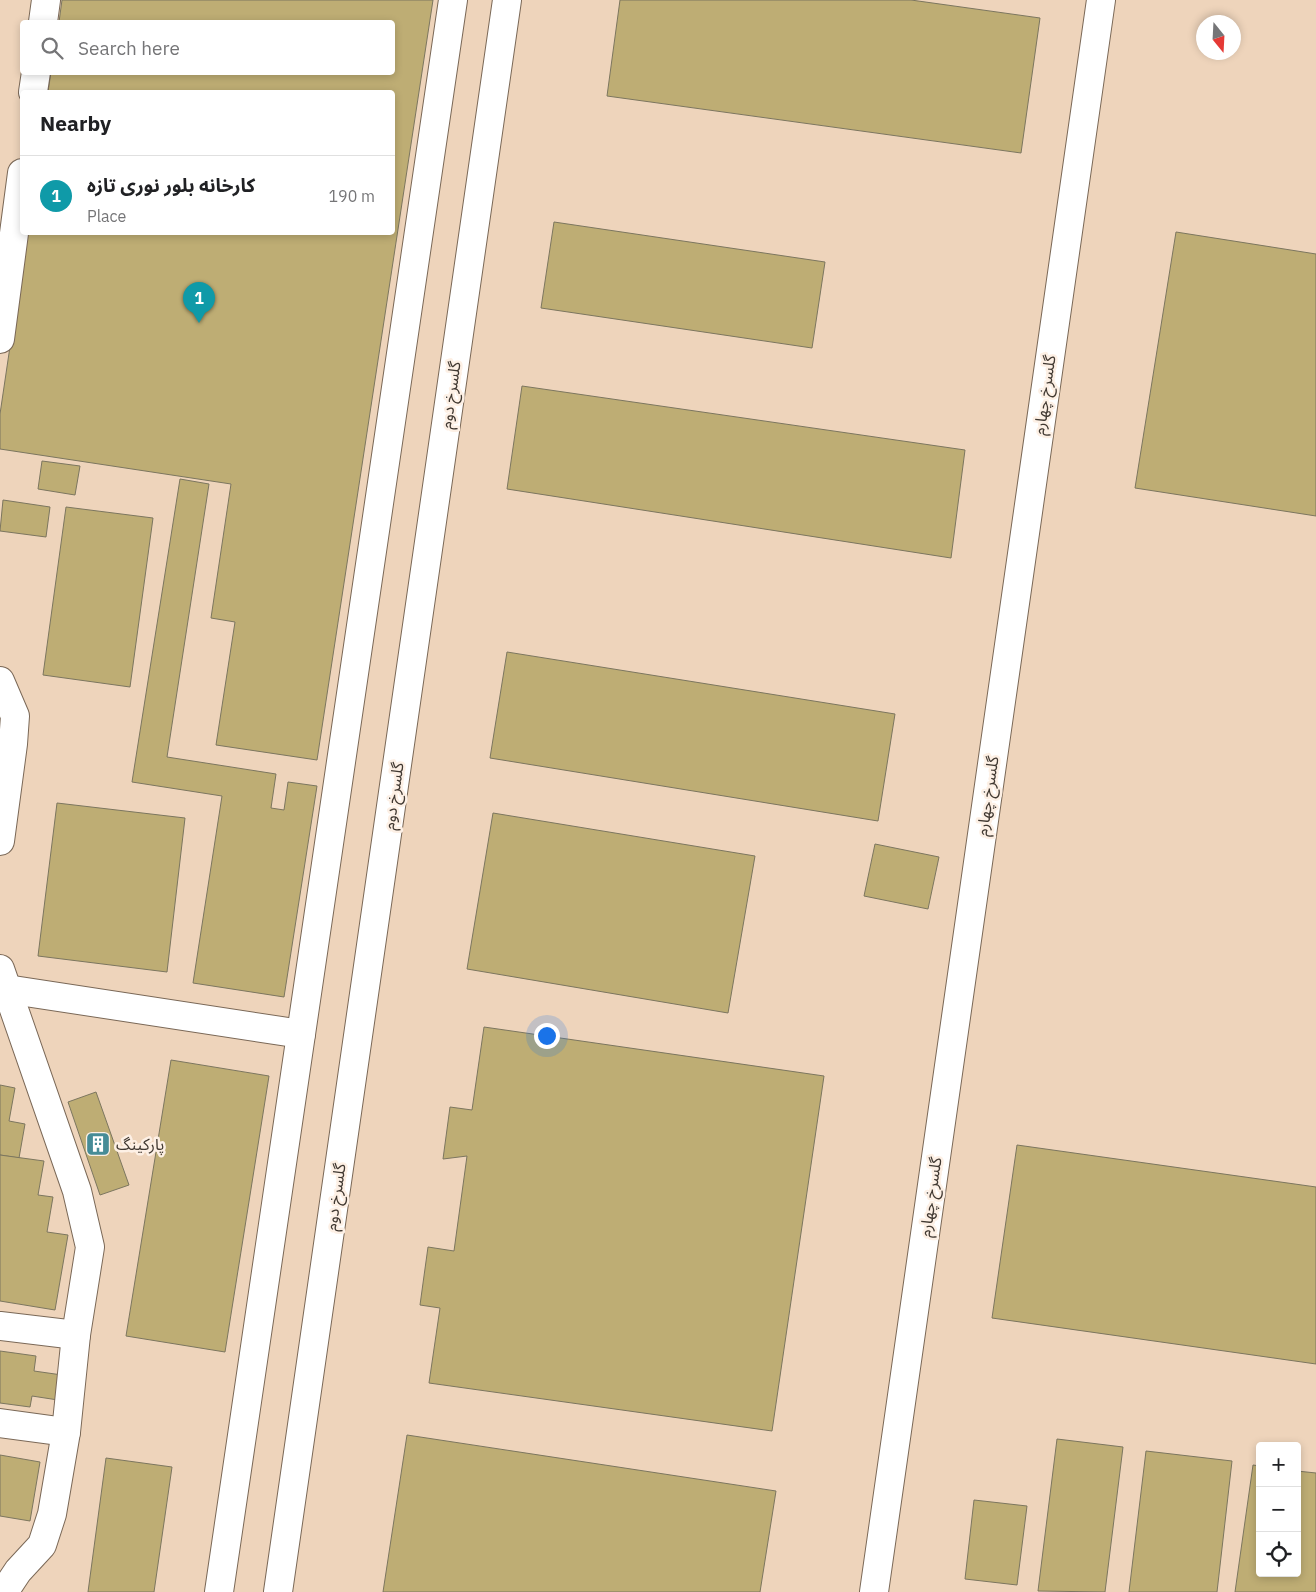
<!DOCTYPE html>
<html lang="en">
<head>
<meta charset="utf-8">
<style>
  body { margin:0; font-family:"IBM Plex Sans","Noto Sans Arabic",sans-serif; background:#f6f6f6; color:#202124 }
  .controls { position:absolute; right:15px; bottom:15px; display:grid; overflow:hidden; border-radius:5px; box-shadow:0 2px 8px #0003 }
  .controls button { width:45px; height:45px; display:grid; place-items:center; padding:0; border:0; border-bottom:1px solid #e0e0e0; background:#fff; color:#202124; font:25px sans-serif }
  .compass { position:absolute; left:1196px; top:15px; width:45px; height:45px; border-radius:50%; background:#fff; box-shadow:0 2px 8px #0003; rotate:162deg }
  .you { position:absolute; left:546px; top:1035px; width:18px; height:18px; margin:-12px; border:4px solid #fff; border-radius:50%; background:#1a73e8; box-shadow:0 0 0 8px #1a73e833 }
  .badge { display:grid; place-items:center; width:32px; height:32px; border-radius:50%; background:#468c97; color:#fff; font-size:16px; font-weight:700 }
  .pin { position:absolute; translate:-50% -41px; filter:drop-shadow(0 1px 2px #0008) }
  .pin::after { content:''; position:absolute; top:26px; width:18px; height:15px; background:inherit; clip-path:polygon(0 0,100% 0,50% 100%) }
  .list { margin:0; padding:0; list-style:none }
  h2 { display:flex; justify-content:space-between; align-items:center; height:65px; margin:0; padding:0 20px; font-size:21px }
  h2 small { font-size:16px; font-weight:400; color:#757577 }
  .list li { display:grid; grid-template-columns:32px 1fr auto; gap:15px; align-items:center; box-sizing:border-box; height:80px; padding:0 20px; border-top:1px solid #e0e0e0 }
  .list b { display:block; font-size:19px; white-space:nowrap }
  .list p { margin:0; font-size:16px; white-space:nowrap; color:#757577 }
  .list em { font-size:16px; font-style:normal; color:#757577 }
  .icon { flex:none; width:28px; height:28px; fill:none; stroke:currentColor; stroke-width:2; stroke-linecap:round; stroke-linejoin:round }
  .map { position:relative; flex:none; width:1316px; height:1592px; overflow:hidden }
  .search { position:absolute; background:#fff; box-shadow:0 2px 8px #0003; left:20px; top:20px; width:375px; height:55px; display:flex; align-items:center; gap:12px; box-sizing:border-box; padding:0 18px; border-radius:5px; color:#757577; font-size:19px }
  .panel { position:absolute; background:#fff; box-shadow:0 2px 8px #0003; left:20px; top:90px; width:375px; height:145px; border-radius:5px }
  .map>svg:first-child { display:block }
  .built { fill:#eed4bb; fill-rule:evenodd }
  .building { fill:#bead74; stroke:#7c765f }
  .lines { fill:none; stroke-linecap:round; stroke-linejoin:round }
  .minor-casing { stroke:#7a6857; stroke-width:30 }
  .minor { stroke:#fff; stroke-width:28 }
  .labels { text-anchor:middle; stroke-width:5; stroke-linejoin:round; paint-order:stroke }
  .street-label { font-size:16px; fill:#403831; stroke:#fdf0e5 }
  .poi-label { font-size:16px; fill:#403831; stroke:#fdf0e5; text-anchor:start }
</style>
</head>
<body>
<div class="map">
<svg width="1316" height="1592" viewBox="0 0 1316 1592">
  <rect width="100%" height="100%" fill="#f6e1ce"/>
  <!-- built -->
  <path class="built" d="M 0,0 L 1316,0 L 1316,1592 L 0,1592 ZM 22,22 L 392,22 L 392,72 L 22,72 ZM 1204,22 L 1234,22 L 1234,52 L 1204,52 ZM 22,92 L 392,92 L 392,232 L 22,232 ZM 1260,1446 L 1297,1446 L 1297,1573 L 1260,1573 Z"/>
  <!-- building -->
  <g class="building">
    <path d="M 62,0 L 433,0 L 317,760 L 216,745 L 235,622 L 211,618 L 231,484 L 0,449 L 0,414 L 27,232 L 392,232 L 392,92 L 48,92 L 51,72 L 392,72 L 392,22 L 59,22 Z"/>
    <path d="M 620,0 L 911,0 L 1040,18 L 1021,153 L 607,96 Z"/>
    <path d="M 554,222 L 825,262 L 812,348 L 541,308 Z"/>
    <path d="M 1176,232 L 1316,254 L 1316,516 L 1135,488 Z"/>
    <path d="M 522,386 L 965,450 L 951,558 L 507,489 Z"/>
    <path d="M 42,461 L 80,466 L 75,495 L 38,489 Z"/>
    <path d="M 180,479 L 209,484 L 167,757 L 276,774 L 271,808 L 284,810 L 288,782 L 317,786 L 284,997 L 193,983 L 222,796 L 132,782 Z"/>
    <path d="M 3,500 L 50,507 L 46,537 L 0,531 Z"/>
    <path d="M 66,507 L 153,518 L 130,687 L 43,675 Z"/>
    <path d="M 507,652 L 895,714 L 878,821 L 490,758 Z"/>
    <path d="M 57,803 L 185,818 L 167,972 L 38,956 Z"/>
    <path d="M 493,813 L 755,856 L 728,1013 L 467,969 Z"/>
    <path d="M 875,844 L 939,857 L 928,909 L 864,896 Z"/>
    <path d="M 484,1027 L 824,1076 L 772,1431 L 429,1383 L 440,1308 L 420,1305 L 428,1247 L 454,1251 L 467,1156 L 443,1159 L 450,1107 L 472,1110 Z"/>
    <path d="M 171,1060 L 269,1076 L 225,1352 L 126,1336 Z"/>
    <path d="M 0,1085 L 15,1088 L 9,1121 L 25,1124 L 19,1158 L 0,1155 Z"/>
    <path d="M 96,1092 L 129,1185 L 100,1195 L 68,1102 Z"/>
    <path d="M 1017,1145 L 1316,1187 L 1316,1364 L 992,1318 Z"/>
    <path d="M 0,1155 L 44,1161 L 38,1195 L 53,1197 L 47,1232 L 68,1235 L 55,1310 L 0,1301 Z"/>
    <path d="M 0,1351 L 36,1356 L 34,1371 L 62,1375 L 58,1400 L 32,1396 L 30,1407 L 0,1403 Z"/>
    <path d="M 407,1435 L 776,1491 L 760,1592 L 383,1592 Z"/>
    <path d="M 1057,1439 L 1123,1447 L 1105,1592 L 1038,1591 Z"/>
    <path d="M 1146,1451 L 1232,1461 L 1217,1592 L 1129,1592 Z"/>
    <path d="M 0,1455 L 40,1462 L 30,1521 L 0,1516 Z"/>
    <path d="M 106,1458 L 172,1467 L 154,1592 L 88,1592 Z"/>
    <path d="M 1253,1465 L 1260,1466 L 1260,1573 L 1297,1573 L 1297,1471 L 1316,1473 L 1316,1592 L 1235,1592 Z"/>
    <path d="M 974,1500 L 1027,1506 L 1017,1585 L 965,1579 Z"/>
  </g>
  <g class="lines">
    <defs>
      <g id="minor">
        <path d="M 43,22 L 46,0"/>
        <path d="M 33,92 L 36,72"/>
        <path d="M 0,339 L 22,173"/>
        <path d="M 0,681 L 15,716 L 13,744 L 0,841"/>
        <path d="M 0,969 L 77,1191 L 90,1247 L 76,1335 L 66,1432 L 52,1514 L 42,1545 L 18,1571 L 4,1592"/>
        <path d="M 0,988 L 301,1034"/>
        <path d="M 0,1326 L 76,1335"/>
        <path d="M 0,1423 L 66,1432"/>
        <path d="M 219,1592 L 453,0"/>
        <path d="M 278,1592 L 507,0"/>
        <path d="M 874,1592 L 1101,0"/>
      </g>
    </defs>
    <!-- minor casing -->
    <use href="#minor" class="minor-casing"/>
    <!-- minor -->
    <use href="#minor" class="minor"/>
  </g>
  <!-- icons -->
  <defs>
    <symbol id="building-square" viewBox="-11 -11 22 22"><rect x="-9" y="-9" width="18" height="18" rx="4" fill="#468c97" stroke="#fdf0e5"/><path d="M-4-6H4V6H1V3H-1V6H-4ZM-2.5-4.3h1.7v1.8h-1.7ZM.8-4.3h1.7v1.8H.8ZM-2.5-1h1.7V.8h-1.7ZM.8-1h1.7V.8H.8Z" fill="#fff"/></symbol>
  </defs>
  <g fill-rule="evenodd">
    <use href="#building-square" x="84" y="1130" width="28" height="28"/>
  </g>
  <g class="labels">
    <!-- street labels -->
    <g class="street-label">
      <text transform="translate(450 395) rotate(-82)" y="6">گلسرخ دوم</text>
      <text transform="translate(1044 395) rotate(-82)" y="6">گلسرخ چهارم</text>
      <text transform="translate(393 796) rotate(-82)" y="6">گلسرخ دوم</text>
      <text transform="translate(987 796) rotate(-82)" y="6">گلسرخ چهارم</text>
      <text transform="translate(335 1197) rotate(-82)" y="6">گلسرخ دوم</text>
      <text transform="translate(930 1197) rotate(-82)" y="6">گلسرخ چهارم</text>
    </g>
    <!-- poi labels -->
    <g class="poi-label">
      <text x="116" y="1150">پارکینگ</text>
    </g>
  </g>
</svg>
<div class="controls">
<button>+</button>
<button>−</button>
<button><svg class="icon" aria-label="locate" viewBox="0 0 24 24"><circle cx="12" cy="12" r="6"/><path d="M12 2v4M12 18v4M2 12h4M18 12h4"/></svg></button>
</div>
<svg class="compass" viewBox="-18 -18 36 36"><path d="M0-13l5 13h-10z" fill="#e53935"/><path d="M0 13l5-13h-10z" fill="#757577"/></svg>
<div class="you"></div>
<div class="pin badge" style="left:199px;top:323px;background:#0f9aa8">1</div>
<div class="search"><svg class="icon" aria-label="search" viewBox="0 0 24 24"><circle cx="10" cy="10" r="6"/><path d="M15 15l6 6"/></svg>Search here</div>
<section class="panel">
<h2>Nearby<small></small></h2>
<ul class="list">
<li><span class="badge" style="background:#0f9aa8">1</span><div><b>کارخانه بلور نوری تازه</b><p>Place</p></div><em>190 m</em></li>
</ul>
</section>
</div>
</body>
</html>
